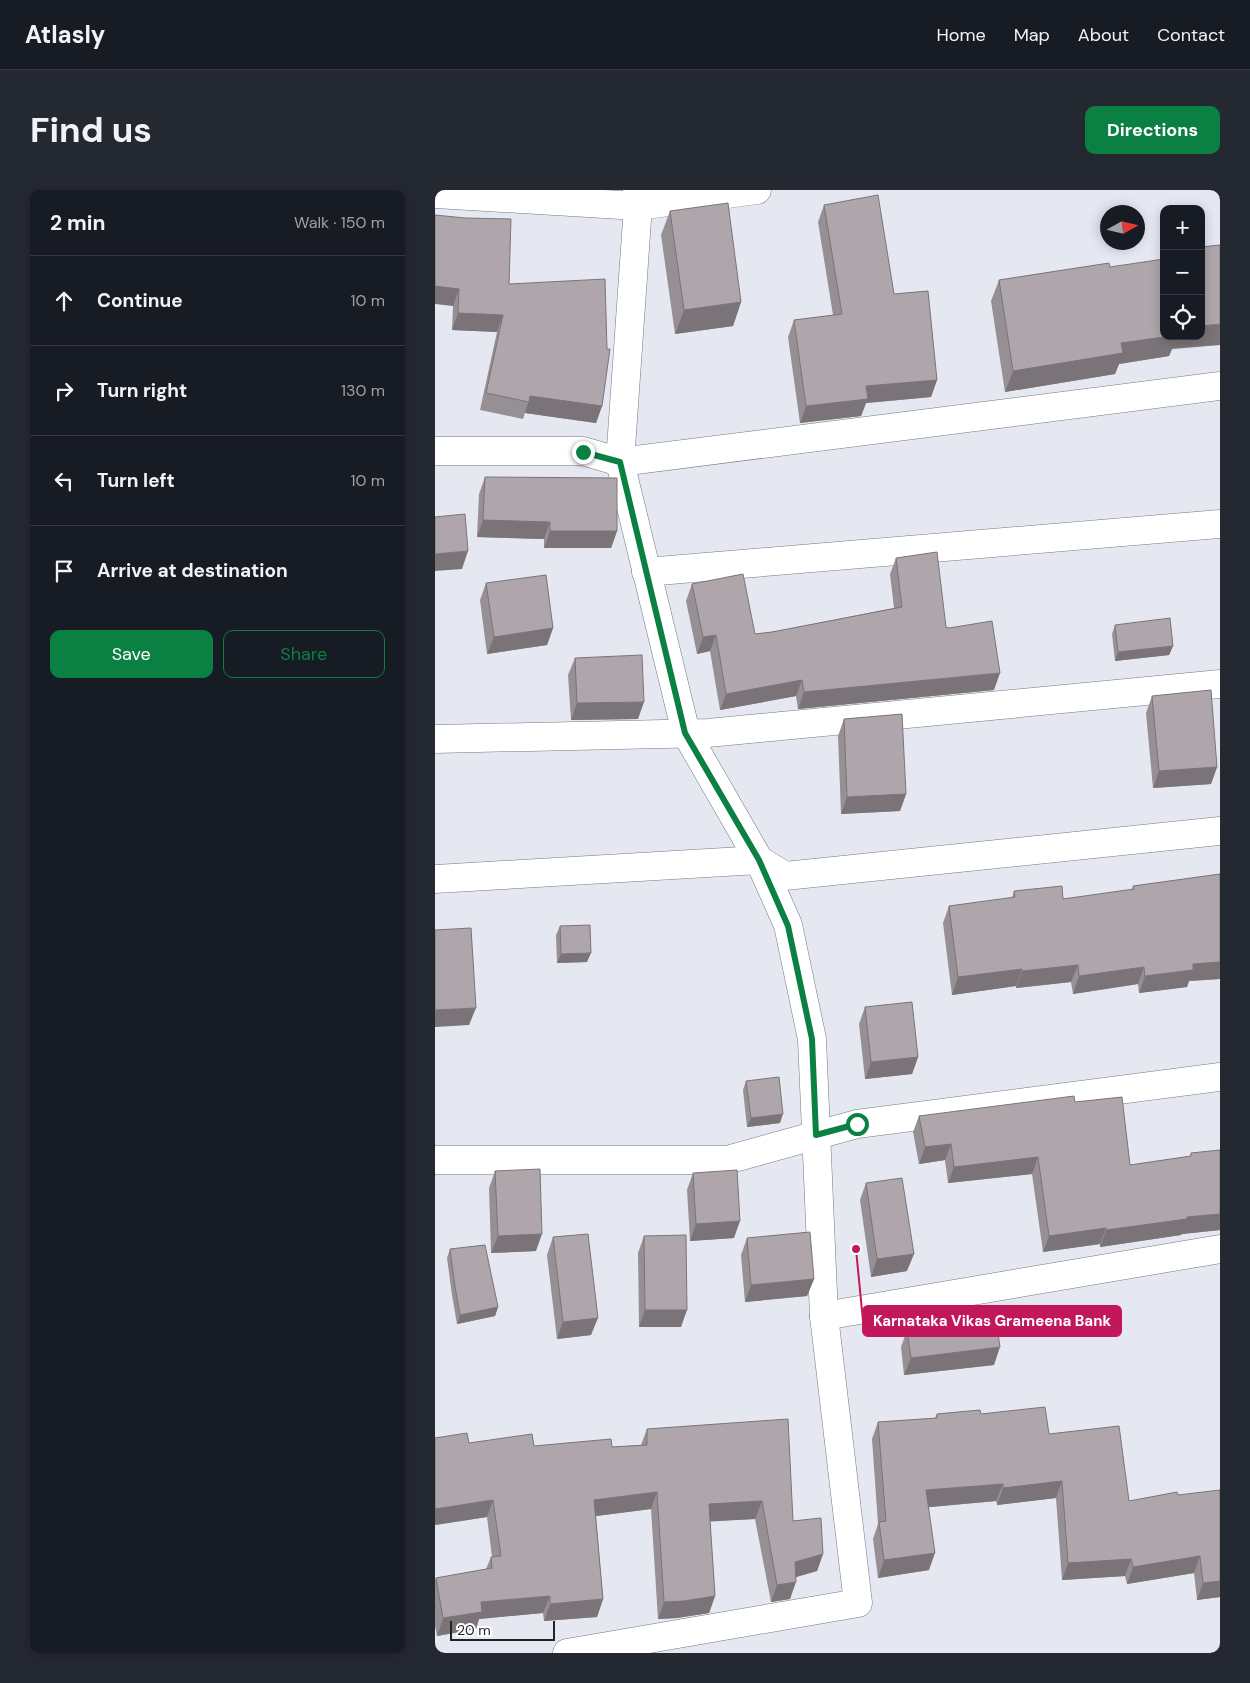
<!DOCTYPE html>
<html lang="en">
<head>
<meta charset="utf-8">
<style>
  body { margin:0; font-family:"DM Sans",sans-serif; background:#242831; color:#f1f3f6 }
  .controls { position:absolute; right:15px; top:15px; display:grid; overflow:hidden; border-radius:10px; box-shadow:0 2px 12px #0003 }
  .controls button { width:45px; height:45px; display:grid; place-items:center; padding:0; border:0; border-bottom:1px solid #363941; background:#171b24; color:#f1f3f6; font:25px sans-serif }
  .compass { position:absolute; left:665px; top:15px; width:45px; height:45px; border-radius:50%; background:#171b24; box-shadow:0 2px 12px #0003; rotate:82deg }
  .scale { position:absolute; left:15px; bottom:12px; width:105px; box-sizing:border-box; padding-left:5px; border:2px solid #232427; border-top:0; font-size:14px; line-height:18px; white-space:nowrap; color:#232427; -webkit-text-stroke:4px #fff; paint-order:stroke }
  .stop { position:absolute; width:15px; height:15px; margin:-11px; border:4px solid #0b8043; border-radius:50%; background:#fff }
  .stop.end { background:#0b8043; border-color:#fff; box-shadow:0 1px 5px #0008 }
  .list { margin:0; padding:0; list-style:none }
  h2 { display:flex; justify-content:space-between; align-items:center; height:65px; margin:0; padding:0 20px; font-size:21px }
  h2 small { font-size:16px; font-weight:400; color:#9ea1a6 }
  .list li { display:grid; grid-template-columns:32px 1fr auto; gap:15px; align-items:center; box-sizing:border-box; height:90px; padding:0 20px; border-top:1px solid #363941 }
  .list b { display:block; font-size:19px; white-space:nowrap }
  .list em { font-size:16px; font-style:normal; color:#9ea1a6 }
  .actions { display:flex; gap:10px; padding:15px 20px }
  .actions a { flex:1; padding:11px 0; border:1px solid #0b8043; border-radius:10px; text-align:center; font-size:18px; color:#0b8043 }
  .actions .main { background:#0b8043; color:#fff }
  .icon { flex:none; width:28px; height:28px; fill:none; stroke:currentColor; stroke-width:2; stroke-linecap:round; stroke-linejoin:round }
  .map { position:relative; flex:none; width:785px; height:1463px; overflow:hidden; border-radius:10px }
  header { display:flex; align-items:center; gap:30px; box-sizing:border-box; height:70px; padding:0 25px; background:#171b24; border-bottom:1px solid #363941 }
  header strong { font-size:24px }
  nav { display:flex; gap:28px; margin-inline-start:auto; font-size:18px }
  .intro { display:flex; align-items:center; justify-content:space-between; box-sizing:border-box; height:120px; padding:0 30px }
  h1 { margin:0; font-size:35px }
  .button { padding:12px 22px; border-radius:10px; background:#0b8043; color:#fff; font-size:18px; font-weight:700 }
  main { display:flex; gap:30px; padding:0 30px }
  aside { flex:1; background:#171b24; border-radius:10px; box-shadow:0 2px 12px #0003 }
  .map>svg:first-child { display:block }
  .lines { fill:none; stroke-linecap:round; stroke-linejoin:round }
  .street-casing { stroke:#767880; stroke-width:29 }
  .street { stroke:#fff; stroke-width:28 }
  .wall { fill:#968f94 }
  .shaded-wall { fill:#7a7478 }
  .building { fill:#afa6ac; stroke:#7a7478 }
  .route { stroke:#0b8043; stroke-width:6 }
  .leader { fill:none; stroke:#c2185b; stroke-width:2 }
  .callout-dot { fill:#c2185b; stroke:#fff; stroke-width:2 }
  .callout { fill:#c2185b; stroke:#c2185b; stroke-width:2 }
  .callout-label { font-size:15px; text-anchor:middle; font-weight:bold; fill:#fff }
</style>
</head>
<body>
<header>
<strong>Atlasly</strong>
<nav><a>Home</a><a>Map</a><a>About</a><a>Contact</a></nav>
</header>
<div class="intro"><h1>Find us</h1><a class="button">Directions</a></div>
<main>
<aside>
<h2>2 min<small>Walk · 150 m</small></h2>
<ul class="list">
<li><svg class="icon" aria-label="ahead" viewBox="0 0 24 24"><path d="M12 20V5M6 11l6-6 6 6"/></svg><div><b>Continue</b></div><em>10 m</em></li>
<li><svg class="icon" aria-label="right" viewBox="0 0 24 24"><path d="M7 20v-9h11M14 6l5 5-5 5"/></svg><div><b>Turn right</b></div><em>130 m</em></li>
<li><svg class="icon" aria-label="left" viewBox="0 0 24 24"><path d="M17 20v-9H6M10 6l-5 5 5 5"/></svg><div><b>Turn left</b></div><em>10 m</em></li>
<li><svg class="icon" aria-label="arrive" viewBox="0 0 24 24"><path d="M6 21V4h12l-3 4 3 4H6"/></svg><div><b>Arrive at destination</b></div></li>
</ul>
<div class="actions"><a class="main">Save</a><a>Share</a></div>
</aside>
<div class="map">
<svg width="785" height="1463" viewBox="0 0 785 1463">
  <rect width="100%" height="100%" fill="#e5e8f1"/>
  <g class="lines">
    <defs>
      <g id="street">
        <path d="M 0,4 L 203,16 L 322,0"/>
        <path d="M 0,261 L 148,261 L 185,272 L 785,196"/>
        <path d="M 211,382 L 785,334"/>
        <path d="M 0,549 L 273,543 L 785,494"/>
        <path d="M 0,689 L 324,670 L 350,686 L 785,641"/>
        <path d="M 0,970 L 292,970 L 422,934 L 785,887"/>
        <path d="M 389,1126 L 785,1059"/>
        <path d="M 132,1463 L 423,1413 L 389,1126 L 377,849 L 353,735 L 324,670 L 251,543 L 185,272 L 203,16 L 202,0"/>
      </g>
    </defs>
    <!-- street casing -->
    <use href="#street" class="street-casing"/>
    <!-- street -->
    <use href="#street" class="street"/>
  </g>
  <!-- wall -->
  <g class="wall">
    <path d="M 389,15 L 459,104 L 502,190 L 496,207 L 431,213 L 426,226 L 365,233 L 353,147 L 359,130 L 398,125 L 383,32 Z"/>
    <path d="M 235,21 L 306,112 L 298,136 L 240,144 L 226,45 Z"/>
    <path d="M 0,25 L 74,94 L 167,216 L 161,233 L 90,223 L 88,229 L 45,220 L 62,142 L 17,140 L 18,116 Z"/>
    <path d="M 675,77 L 737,159 L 734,166 L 684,174 L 680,184 L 570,202 L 556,111 L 564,90 Z"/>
    <path d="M 50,287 L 182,341 L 176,358 L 109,358 L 109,349 L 42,347 L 44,304 Z"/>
    <path d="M 461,368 L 511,437 L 559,500 L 363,519 L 361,506 L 285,520 L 275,461 L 262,464 L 251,411 L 257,394 L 320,444 L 337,442 L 459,418 L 455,384 Z"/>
    <path d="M 51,393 L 118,438 L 112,455 L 52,464 L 45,410 Z"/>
    <path d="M 680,435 L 738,456 L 734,465 L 680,471 L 677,444 Z"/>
    <path d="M 140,468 L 203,529 L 136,530 L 133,485 Z"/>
    <path d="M 717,506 L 782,577 L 776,594 L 718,598 L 711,523 Z"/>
    <path d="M 409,529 L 471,604 L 465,621 L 406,624 L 403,546 Z"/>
    <path d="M 785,684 L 785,789 L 754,791 L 752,797 L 704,803 L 703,794 L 638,804 L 636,792 L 581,798 L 581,796 L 517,805 L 508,733 L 514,716 L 577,708 L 579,701 L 628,709 L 697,700 L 698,696 Z"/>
    <path d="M 125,736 L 152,772 L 122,773 L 121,745 Z"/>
    <path d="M 430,817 L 483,867 L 477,884 L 430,889 L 424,834 Z"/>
    <path d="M 311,891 L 345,933 L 312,937 L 308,900 Z"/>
    <path d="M 640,912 L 695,975 L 755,966 L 756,963 L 785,960 L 785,1040 L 747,1044 L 746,1045 L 665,1057 L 665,1054 L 608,1062 L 597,984 L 513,993 L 510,970 L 484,974 L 478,942 L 484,926 Z"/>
    <path d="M 60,981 L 101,1061 L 56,1063 L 54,998 Z"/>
    <path d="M 258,983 L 299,1048 L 255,1051 L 252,1000 Z"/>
    <path d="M 431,993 L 472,1081 L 436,1087 L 425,1010 Z"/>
    <path d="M 209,1046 L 246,1137 L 204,1137 L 203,1063 Z"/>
    <path d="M 118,1047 L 156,1145 L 122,1149 L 112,1065 Z"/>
    <path d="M 312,1048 L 379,1089 L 372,1106 L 310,1112 L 306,1065 Z"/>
    <path d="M 15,1059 L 63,1117 L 60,1126 L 22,1134 L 17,1105 L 12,1068 Z"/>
    <path d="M 472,1140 L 559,1175 L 469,1185 L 466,1157 Z"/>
    <path d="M 502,1224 L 546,1224 L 614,1244 L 694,1311 L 743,1305 L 785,1407 L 762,1410 L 759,1383 L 692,1394 L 690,1386 L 627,1390 L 621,1308 L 562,1315 L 561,1311 L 494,1317 L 494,1380 L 443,1388 L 438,1349 L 443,1334 L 437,1249 L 443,1232 L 500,1228 Z"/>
    <path d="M 212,1239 L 358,1331 L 388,1364 L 382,1381 L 361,1387 L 355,1409 L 336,1412 L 320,1329 L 275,1331 L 280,1406 L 274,1423 L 242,1428 L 223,1429 L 216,1319 L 161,1326 L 168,1409 L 162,1427 L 109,1431 L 108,1423 L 44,1429 L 41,1439 L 2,1446 L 0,1436 L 0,1390 L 1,1388 L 51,1379 L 56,1367 L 57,1367 L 52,1327 L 0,1335 L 0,1248 L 34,1253 L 99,1256 L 177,1257 L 206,1255 Z"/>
  </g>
  <!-- shaded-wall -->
  <g class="shaded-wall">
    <path d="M 0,96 L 24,99 L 18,116 L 0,114 Z"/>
    <path d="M 306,112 L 298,136 L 240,144 L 249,120 Z"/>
    <path d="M 23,123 L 68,125 L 62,142 L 17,140 Z"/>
    <path d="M 785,134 L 785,155 L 737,159 L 734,166 L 684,174 L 680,184 L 570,202 L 578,181 L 686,153 L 736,146 L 766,146 L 766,136 Z"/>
    <path d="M 502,190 L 496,207 L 431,213 L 426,226 L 365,233 L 371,216 L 431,196 Z"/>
    <path d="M 95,206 L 167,216 L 161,233 L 90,223 Z"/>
    <path d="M 48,330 L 115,332 L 109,349 L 42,347 Z"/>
    <path d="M 115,341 L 182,341 L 176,358 L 109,358 Z"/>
    <path d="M 33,361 L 27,379 L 0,381 L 0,364 Z"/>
    <path d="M 118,438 L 112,455 L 52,464 L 59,447 Z"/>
    <path d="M 281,445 L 275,461 L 262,464 L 268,447 Z"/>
    <path d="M 738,456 L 734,465 L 680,471 L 683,462 Z"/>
    <path d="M 565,483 L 559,500 L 363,519 L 369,502 Z"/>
    <path d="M 367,490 L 361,506 L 285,520 L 291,504 Z"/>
    <path d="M 209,512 L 203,529 L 136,530 L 142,513 Z"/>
    <path d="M 782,577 L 776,594 L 718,598 L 724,581 Z"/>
    <path d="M 471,604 L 465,621 L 406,624 L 412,607 Z"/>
    <path d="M 156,763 L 152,772 L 122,773 L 126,764 Z"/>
    <path d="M 785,772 L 785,789 L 754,791 L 752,797 L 704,803 L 710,786 L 758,774 Z"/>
    <path d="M 643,775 L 636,792 L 581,798 L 587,781 Z"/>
    <path d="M 709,777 L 703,794 L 638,804 L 644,786 Z"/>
    <path d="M 587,779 L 581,796 L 517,805 L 523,787 Z"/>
    <path d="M 41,818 L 34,835 L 0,837 L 0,820 Z"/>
    <path d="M 483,867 L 477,884 L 430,889 L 436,872 Z"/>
    <path d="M 348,924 L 345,933 L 312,937 L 316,928 Z"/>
    <path d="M 516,954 L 510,970 L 484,974 L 490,957 Z"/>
    <path d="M 603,967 L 597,984 L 513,993 L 519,977 Z"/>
    <path d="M 785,1024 L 785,1040 L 747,1044 L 746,1045 L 665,1057 L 671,1040 L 752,1027 Z"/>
    <path d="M 305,1031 L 299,1048 L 255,1051 L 261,1034 Z"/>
    <path d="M 671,1038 L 665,1054 L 608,1062 L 614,1046 Z"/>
    <path d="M 107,1044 L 101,1061 L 56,1063 L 63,1046 Z"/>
    <path d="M 479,1064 L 472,1081 L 436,1087 L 442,1069 Z"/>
    <path d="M 379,1089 L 372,1106 L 310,1112 L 316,1095 Z"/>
    <path d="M 63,1117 L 60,1126 L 22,1134 L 25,1125 Z"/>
    <path d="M 210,1120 L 252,1120 L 246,1137 L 204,1137 Z"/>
    <path d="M 163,1128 L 156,1145 L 122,1149 L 128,1132 Z"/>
    <path d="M 565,1157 L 559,1175 L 469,1185 L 476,1168 Z"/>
    <path d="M 627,1291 L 621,1308 L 562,1315 L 568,1298 Z"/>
    <path d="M 568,1294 L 561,1311 L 485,1318 L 491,1300 Z"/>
    <path d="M 222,1302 L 216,1319 L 153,1327 L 159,1310 Z"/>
    <path d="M 58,1310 L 52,1327 L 0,1335 L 0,1319 Z"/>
    <path d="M 327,1311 L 320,1329 L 267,1332 L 274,1314 Z"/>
    <path d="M 500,1363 L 494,1380 L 443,1388 L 449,1370 Z"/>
    <path d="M 388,1364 L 382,1381 L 354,1389 L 360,1372 Z"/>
    <path d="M 765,1366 L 759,1383 L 692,1394 L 698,1377 Z"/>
    <path d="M 696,1369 L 690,1386 L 627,1390 L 633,1373 Z"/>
    <path d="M 785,1391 L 785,1407 L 762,1410 L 768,1393 Z"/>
    <path d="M 361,1392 L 355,1409 L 336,1412 L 342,1395 Z"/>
    <path d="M 115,1406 L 108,1423 L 44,1429 L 41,1439 L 2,1446 L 8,1428 L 46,1412 Z"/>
    <path d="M 280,1406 L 274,1423 L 242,1428 L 223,1429 L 229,1412 Z"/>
    <path d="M 168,1409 L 162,1427 L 109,1431 L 115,1414 Z"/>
  </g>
  <!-- building -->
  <g class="building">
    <path d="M 443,5 L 459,104 L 493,101 L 502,190 L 431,196 L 433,209 L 371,216 L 359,130 L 407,124 L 389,15 Z"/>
    <path d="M 293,13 L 306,112 L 249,120 L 235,21 Z"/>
    <path d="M 0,25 L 30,28 L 76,29 L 74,94 L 170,89 L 172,159 L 175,159 L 167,216 L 95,206 L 94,212 L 51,203 L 68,125 L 23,123 L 24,99 L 0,96 Z"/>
    <path d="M 785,55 L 785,134 L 766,136 L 766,57 Z"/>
    <path d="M 729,69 L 729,146 L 736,146 L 686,153 L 688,163 L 578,181 L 564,90 L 674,73 L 675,77 Z"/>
    <path d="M 50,287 L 182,288 L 182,341 L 115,341 L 115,332 L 48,330 Z"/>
    <path d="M 30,324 L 33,361 L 0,364 L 0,327 Z"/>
    <path d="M 502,362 L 511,437 L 514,438 L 557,431 L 565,483 L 369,502 L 367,490 L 291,504 L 281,445 L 268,447 L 257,394 L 308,384 L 320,444 L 337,442 L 467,417 L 461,368 Z"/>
    <path d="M 111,385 L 118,438 L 59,447 L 51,393 Z"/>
    <path d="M 735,428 L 738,456 L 683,462 L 680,435 Z"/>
    <path d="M 207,465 L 209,512 L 142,513 L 140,468 Z"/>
    <path d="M 776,500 L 782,577 L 724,581 L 717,506 Z"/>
    <path d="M 467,524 L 471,604 L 412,607 L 409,529 Z"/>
    <path d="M 785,684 L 785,772 L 758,774 L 758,780 L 710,786 L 709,777 L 644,786 L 643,775 L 587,781 L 587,779 L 523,787 L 514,716 L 580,707 L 579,701 L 627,696 L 628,709 L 699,699 L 698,696 Z"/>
    <path d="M 155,735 L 156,763 L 126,764 L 125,736 Z"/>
    <path d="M 36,738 L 41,818 L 0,820 L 0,740 Z"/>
    <path d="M 477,812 L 483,867 L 436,872 L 430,817 Z"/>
    <path d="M 344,887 L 348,924 L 316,928 L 311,891 Z"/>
    <path d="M 639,906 L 640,912 L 687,907 L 695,975 L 756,966 L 756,963 L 785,960 L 785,1024 L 752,1027 L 752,1029 L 671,1040 L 671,1038 L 614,1046 L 603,967 L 519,977 L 516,954 L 490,957 L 484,926 Z"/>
    <path d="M 105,979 L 107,1044 L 63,1046 L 60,981 Z"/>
    <path d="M 302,980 L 305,1031 L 261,1034 L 258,983 Z"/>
    <path d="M 467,988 L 479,1064 L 442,1069 L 431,993 Z"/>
    <path d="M 375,1042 L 379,1089 L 316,1095 L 312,1048 Z"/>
    <path d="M 153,1044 L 163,1128 L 128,1132 L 118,1047 Z"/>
    <path d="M 251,1045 L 252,1120 L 210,1120 L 209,1046 Z"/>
    <path d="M 50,1055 L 63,1117 L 25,1125 L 20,1097 L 15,1059 Z"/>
    <path d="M 561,1129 L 565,1157 L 476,1168 L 472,1140 Z"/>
    <path d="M 610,1217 L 614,1244 L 684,1236 L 694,1311 L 742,1302 L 743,1305 L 785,1300 L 785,1391 L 768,1393 L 765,1366 L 698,1377 L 696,1369 L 633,1373 L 627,1291 L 568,1298 L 568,1294 L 491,1300 L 500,1363 L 449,1370 L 444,1332 L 451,1331 L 443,1232 L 502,1228 L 502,1224 L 545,1220 L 546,1224 Z"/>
    <path d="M 353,1229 L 358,1331 L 386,1328 L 388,1364 L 360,1372 L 361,1392 L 342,1395 L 327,1311 L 274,1314 L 280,1406 L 249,1411 L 229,1412 L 222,1302 L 159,1310 L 168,1409 L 115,1414 L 115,1406 L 46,1412 L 47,1422 L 8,1428 L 1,1388 L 57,1378 L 56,1367 L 66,1366 L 58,1310 L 0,1319 L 0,1248 L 32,1243 L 34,1253 L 97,1244 L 99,1256 L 176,1249 L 177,1257 L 212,1255 L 212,1239 Z"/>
  </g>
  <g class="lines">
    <!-- route -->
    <path class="route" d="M 148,262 L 185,272 L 250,543 L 324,670 L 353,736 L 377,849 L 381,945 L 422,934"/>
  </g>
  <!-- callouts -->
  <path class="leader" d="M421 1059L428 1131"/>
  <circle class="callout-dot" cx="421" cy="1059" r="5"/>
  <rect class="callout" x="428" y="1116" width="258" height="30" rx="5"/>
  <g class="callout-label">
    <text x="557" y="1136">Karnataka Vikas Grameena Bank</text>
  </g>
</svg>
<div class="controls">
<button>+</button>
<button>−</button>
<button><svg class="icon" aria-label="locate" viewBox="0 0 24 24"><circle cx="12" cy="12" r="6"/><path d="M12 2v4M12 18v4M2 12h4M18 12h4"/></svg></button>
</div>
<svg class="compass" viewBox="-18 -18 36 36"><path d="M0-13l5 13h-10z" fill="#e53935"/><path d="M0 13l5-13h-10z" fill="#9ea1a6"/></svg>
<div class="scale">20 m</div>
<div class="stop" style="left:422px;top:934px"></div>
<div class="stop end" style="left:148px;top:262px"></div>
</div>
</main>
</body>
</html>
